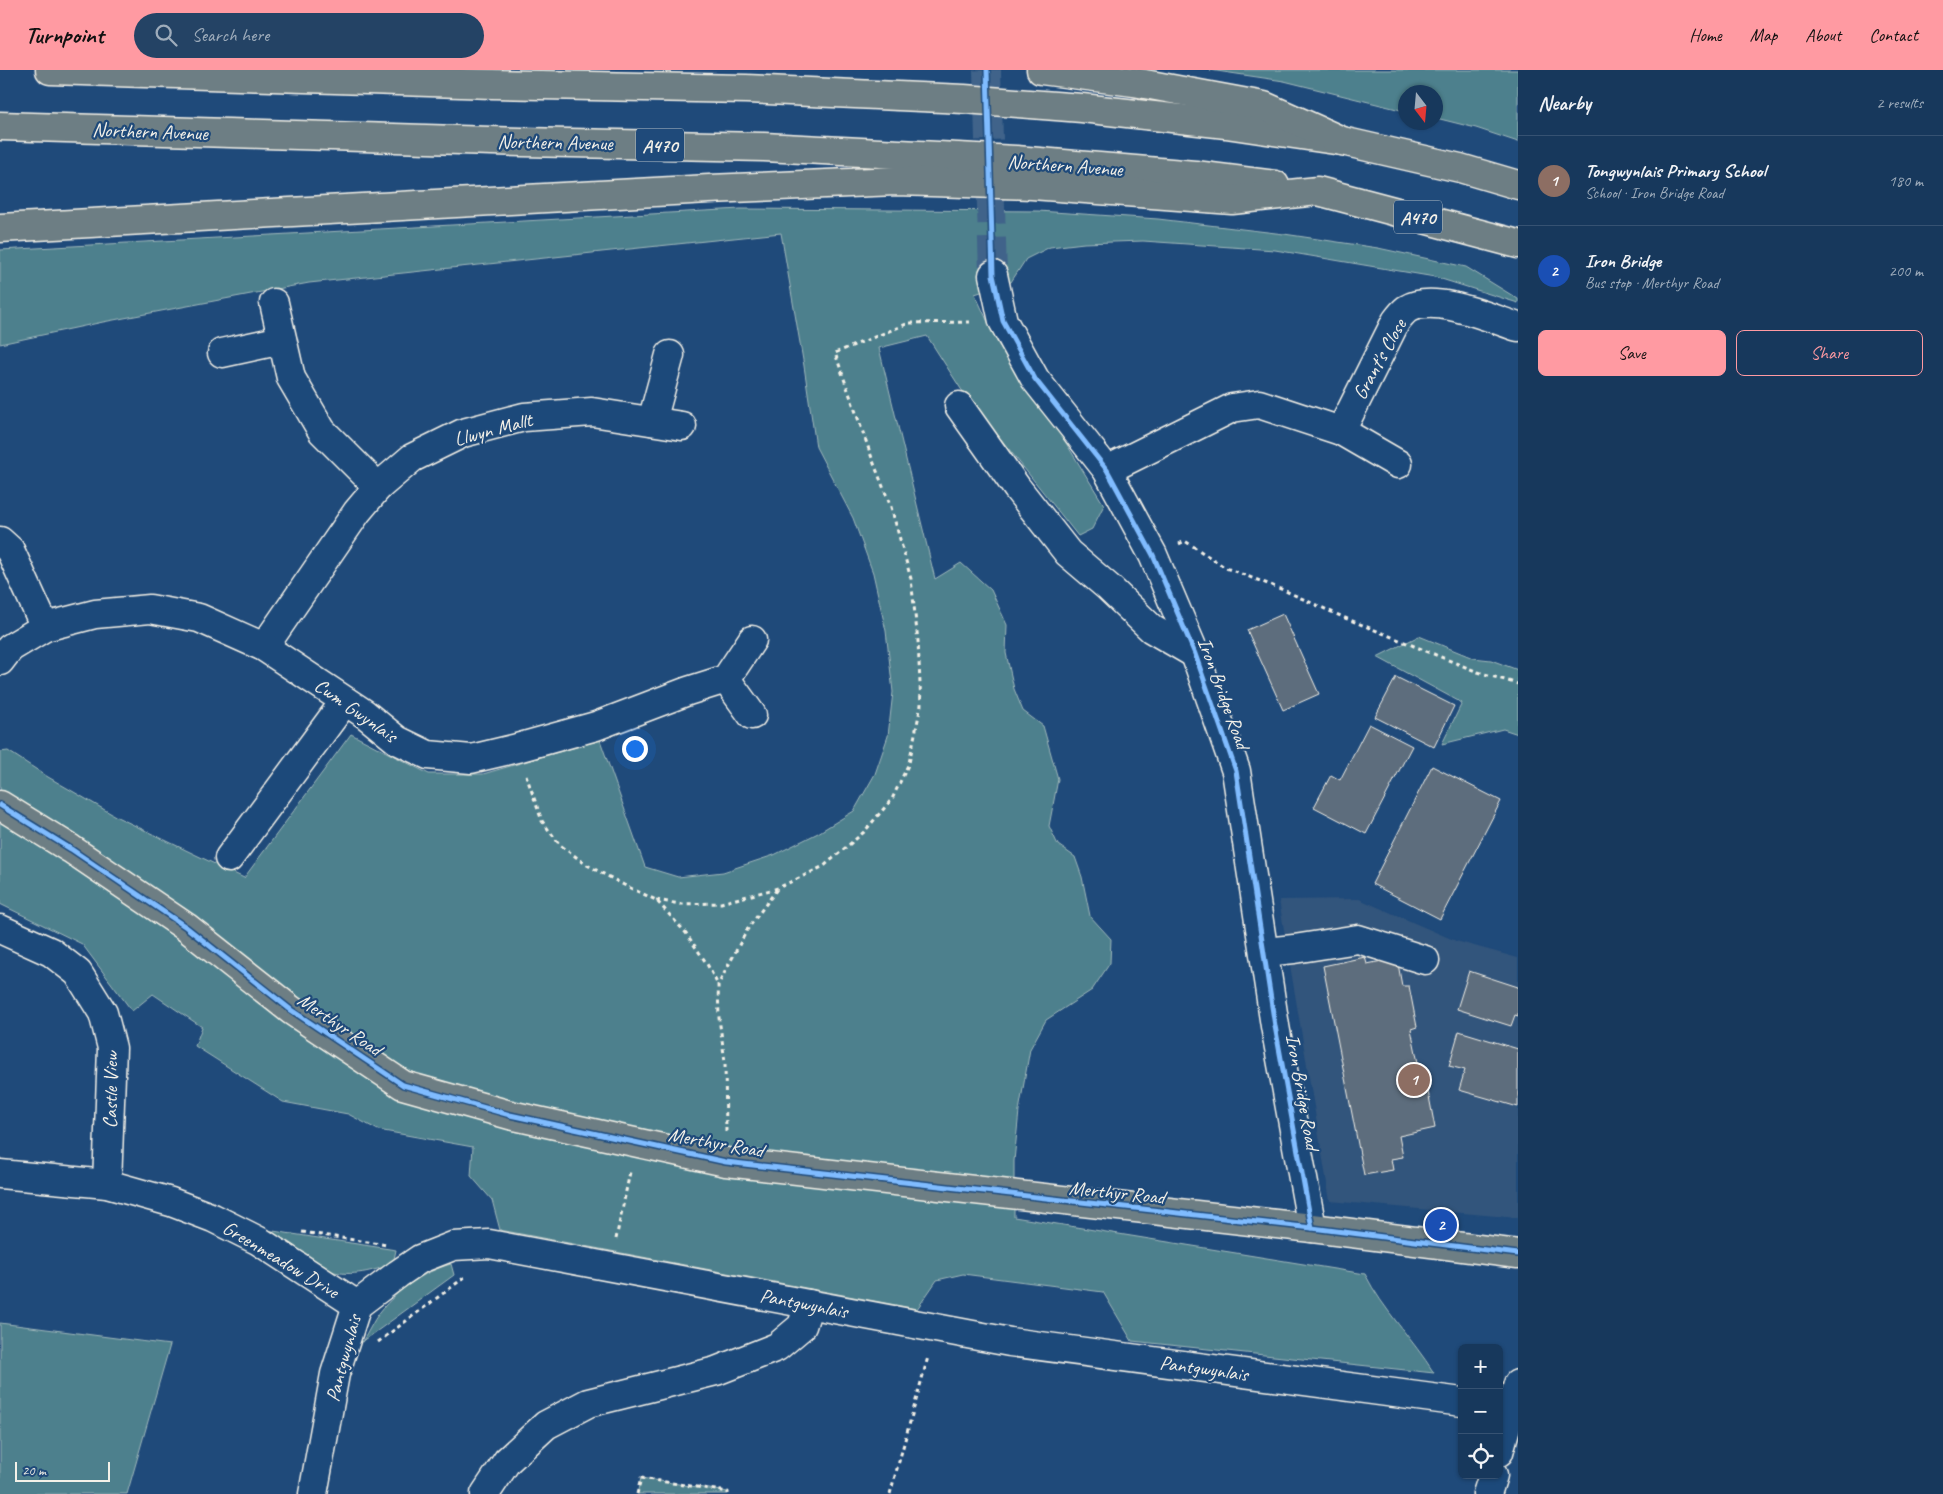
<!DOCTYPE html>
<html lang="en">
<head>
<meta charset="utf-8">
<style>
  body { margin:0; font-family:Caveat,sans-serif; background:#244365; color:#f1f3f6 }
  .controls { position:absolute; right:15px; bottom:15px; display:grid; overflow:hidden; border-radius:8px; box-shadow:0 1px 4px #0004 }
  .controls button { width:45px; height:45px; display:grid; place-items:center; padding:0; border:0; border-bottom:1px solid #365272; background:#17385c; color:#f1f3f6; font:25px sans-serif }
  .compass { position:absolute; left:1398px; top:15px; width:45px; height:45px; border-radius:50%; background:#17385c; box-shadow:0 1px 4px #0004; rotate:164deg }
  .scale { position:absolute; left:15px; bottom:12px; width:95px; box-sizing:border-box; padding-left:5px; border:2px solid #f4f1e8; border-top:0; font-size:14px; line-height:18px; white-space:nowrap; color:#f4f1e8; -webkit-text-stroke:4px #1f4a7a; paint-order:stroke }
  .you { position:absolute; left:634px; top:678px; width:18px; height:18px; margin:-12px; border:4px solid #fff; border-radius:50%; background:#1a73e8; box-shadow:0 0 0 8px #1a73e833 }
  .badge { display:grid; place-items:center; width:32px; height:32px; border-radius:50%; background:#ff9aa2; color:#fff; font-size:16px; font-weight:700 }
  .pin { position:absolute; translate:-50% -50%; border:2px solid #fff; box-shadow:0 1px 5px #0006 }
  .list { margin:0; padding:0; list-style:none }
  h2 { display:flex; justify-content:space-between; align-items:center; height:65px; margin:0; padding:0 20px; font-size:21px }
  h2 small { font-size:16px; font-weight:400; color:#9eacbb }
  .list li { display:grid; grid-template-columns:32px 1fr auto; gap:15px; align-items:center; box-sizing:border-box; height:90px; padding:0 20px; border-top:1px solid #365272 }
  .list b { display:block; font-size:19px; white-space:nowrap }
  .list p { margin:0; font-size:16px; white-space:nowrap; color:#9eacbb }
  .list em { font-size:16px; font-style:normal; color:#9eacbb }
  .actions { display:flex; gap:10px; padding:15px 20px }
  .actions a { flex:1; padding:11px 0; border:1px solid #ff9aa2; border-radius:8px; text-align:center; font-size:18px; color:#ff9aa2 }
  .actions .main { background:#ff9aa2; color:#111 }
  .icon { flex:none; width:28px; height:28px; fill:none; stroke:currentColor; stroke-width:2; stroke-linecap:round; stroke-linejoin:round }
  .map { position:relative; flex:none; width:1518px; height:1424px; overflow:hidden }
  header { display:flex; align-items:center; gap:30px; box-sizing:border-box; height:70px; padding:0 25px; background:#ff9aa2; color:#111 }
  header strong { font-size:24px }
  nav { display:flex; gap:28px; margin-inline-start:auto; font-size:18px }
  .search { width:350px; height:45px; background:#244365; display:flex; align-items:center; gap:12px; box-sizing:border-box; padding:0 18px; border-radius:28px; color:#9eacbb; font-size:19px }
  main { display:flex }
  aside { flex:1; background:#17385c }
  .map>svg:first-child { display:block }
  .built { fill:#32547b }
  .green { fill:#4d808d; stroke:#a0b8ba }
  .building { fill:#5d6d7d; stroke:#f4f1e8 }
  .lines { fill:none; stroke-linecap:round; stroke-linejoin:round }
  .minor-tunnel { stroke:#3f638a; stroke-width:28; stroke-dasharray:28 14; stroke-linecap:butt }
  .minor-casing { stroke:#f4f1e8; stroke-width:31 }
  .major-casing { stroke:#f4f1e8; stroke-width:31 }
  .highway-casing { stroke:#f4f1e8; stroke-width:31 }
  .path { stroke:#f4f1e8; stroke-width:3; stroke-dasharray:4 4; stroke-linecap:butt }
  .minor { stroke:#1f4a7a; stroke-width:28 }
  .major { stroke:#6d7e84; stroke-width:28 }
  .highway { stroke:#6d7e84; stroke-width:28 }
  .cycleway-casing { stroke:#1f4a7a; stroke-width:8 }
  .cycleway { stroke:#80bcff; stroke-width:5 }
  .labels { text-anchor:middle; stroke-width:4.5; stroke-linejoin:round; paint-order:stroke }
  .shield { fill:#1f4a7a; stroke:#b4bfc7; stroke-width:1 }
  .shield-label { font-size:19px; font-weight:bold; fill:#f4f1e8 }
  .street-label { font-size:20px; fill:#f4f1e8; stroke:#1f4a7a }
</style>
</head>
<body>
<header>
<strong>Turnpoint</strong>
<div class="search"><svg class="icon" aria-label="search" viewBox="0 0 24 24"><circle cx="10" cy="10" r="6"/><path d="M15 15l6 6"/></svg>Search here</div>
<nav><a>Home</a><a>Map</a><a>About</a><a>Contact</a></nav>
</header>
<main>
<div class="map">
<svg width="1518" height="1424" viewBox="0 0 1518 1424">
  <rect width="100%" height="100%" fill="#1f4a7a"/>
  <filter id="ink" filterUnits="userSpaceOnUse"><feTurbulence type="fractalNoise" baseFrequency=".02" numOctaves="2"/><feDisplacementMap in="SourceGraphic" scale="10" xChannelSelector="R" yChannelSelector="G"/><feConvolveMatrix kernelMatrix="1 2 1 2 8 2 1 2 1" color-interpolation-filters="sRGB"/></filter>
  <g filter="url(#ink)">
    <!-- built -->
    <path class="built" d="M 1359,829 L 1456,871 L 1518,888 L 1518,1148 L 1330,1131 L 1279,830 Z"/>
    <!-- green -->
    <g class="green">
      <path d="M 1210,0 L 1518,0 L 1518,72 L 1476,58 L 1436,48 L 1436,22 L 1406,22 L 1405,41 L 1284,11 Z"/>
      <path d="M 741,139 L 1038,141 L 1158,149 L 1284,164 L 1378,178 L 1466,197 L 1518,229 L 1518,233 L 1435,207 L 1275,180 L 1143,171 L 1084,173 L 1050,177 L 1026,189 L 1011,212 L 975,224 L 998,274 L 1050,347 L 1104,435 L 1092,459 L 1078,466 L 961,319 L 927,266 L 879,278 L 935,509 L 961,493 L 991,520 L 1007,555 L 1006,583 L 1014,619 L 1023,641 L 1043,656 L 1058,709 L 1049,756 L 1058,775 L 1075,787 L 1082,807 L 1090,846 L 1111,869 L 1110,893 L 1092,920 L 1046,950 L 1030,979 L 1019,1041 L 1014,1091 L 1014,1147 L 1365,1204 C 1383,1240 1413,1269 1434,1303 L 1132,1271 L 1103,1222 L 963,1204 L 937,1210 L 917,1239 L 500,1160 L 492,1130 L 471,1106 L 473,1077 L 378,1060 L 348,1044 L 283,1032 L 195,976 L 202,957 L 153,924 L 132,941 L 82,874 L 0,834 L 0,682 L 8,681 L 48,707 L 117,747 L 244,808 L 351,664 L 429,704 L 483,704 L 600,670 L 645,797 L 678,807 L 723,802 L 774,785 L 818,763 L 854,741 L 875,704 L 888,666 L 893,622 L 886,561 L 873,503 L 853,448 L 816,377 L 804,296 L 781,163 L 309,213 L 103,252 L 0,274 L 0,180 Z"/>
      <path d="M 1419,566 L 1473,588 L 1491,590 L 1518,600 L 1518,664 L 1503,659 L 1442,674 L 1462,633 L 1377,587 Z"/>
      <path d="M 260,1159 L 396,1180 L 393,1194 C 372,1201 353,1207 330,1201 Z"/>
      <path d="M 451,1194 L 454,1205 L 362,1272 C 368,1263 373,1251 380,1242 C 398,1219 423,1202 451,1194 Z"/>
      <path d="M 0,1253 L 170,1275 L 127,1424 L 0,1424 Z"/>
      <path d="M 641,1408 L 728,1422 L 728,1424 L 637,1424 Z"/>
    </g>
    <!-- building -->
    <g class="building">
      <path d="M 1283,544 L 1319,624 L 1283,640 L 1247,560 Z"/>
      <path d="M 1396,607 L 1454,636 L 1434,677 L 1375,647 Z"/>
      <path d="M 1369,654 L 1412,676 L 1366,764 L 1314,737 L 1331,705 L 1340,710 Z"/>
      <path d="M 1432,696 L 1501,731 L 1440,849 L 1372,814 Z"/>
      <path d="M 1365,887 L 1367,894 L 1397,888 L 1402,916 L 1409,916 L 1417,957 L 1411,959 L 1423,1017 L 1427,1016 L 1435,1058 L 1399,1066 L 1403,1087 L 1391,1089 L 1393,1100 L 1364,1105 L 1323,896 Z"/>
      <path d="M 1469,901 L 1518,917 L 1518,946 L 1515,945 L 1511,956 L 1457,939 Z"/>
      <path d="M 1459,961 L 1518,979 L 1518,1037 L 1459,1020 L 1465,1000 L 1449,996 Z"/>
    </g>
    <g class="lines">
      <!-- minor-tunnel -->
      <path class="minor-tunnel" d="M 987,0 L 993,205"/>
      <defs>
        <g id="minor">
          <path d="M 993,205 L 1003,251 L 1035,309 L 1107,400 L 1153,485 L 1195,584 L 1236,701 L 1275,956 L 1312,1158"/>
          <path d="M 274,233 L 291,308 L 322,361 L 378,417"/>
          <path d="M 222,283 L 282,270"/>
          <path d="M 959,336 L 1017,418 L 1068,483 L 1108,517 L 1152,559 L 1195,584"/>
          <path d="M 652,351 L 670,285"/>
          <path d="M 1341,361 L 1396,251 C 1399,247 1403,242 1407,239 C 1434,223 1490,248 1518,257"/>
          <path d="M 1107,400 L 1232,338 L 1259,334 L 1341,361 L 1398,394"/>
          <path d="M 0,471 L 10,480 L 45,557"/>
          <path d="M 264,577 L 357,442 L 378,417 L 412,388 L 463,363 L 524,347 L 592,342 L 682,356"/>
          <path d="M 0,591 L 10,578 L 45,557 L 95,544 L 150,539 L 199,548 L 264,577 L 365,644 L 397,670 L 428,685 L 471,689 L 517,678 L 596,656 L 688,621 L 726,609 L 752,570"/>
          <path d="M 726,609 L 752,645"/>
          <path d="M 229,788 L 345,631"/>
          <path d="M 0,859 L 51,882 L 78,903 L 103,943 L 112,978 L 107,1114"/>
          <path d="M 1264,882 L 1294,879 L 1358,869 L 1425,890"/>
          <path d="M 0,1104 L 107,1114 L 171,1132 L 213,1148 L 259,1171 L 357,1235"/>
          <path d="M 1499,1382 L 1518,1314"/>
          <path d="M 313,1424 L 335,1304 L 357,1235 L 398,1204 L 420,1189 L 453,1176 L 489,1174 L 1010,1272 L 1462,1332"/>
          <path d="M 485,1424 L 507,1391 L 546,1355 L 588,1333 L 716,1301 L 777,1277 L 802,1256 L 809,1234"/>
          <path d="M 1487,1424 L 1493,1405"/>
        </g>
        <path id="major" d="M 0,735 L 71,779 L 186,857 L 291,940 L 403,1015 L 510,1045 L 726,1092 L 1312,1158 L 1518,1184"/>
        <g id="highway">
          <path d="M 50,0 L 492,14 L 746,19 L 964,29 L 1082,38 L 1226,54 L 1342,71"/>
          <path d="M 1041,0 L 1134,12 L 1264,36 L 1342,71 L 1460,98 L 1518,115"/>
          <path d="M 0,56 L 522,72 L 764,77 L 1016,90 L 1195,105 L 1275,115"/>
          <path d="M 0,158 L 709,119 L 896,111 L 1032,115 L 1232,130 L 1318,121 L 1518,174"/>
        </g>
      </defs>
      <!-- minor casing -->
      <use href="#minor" class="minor-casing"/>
      <!-- major casing -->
      <use href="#major" class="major-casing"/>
      <!-- highway casing -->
      <use href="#highway" class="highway-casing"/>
      <!-- path -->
      <g class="path">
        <path d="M 1179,474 L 1185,471 L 1226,498 L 1281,519 L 1345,548 L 1478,602 L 1518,614"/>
        <path d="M 526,705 L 542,751 L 560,775 L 587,795 L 624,815 L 656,830 L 686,863 L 707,894 L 718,915"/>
        <path d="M 656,830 L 680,834 L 721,833 L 778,818 L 824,796 L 864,762 L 892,729 L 909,693 L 921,635 L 918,571 L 911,509 L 891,437 L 873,391 L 835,283 L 909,253 L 973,252"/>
        <path d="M 726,1062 L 725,992 L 719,948 L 718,915 L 747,860 L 777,819"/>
        <path d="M 302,1162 L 387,1175"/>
        <path d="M 616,1169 L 630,1102"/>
        <path d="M 378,1272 L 465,1207"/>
        <path d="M 637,1424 L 641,1408 L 728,1422 L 728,1424"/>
        <path d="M 890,1424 L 928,1287"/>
      </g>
      <!-- minor -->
      <use href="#minor" class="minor"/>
      <!-- major -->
      <use href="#major" class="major"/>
      <!-- highway -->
      <use href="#highway" class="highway"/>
      <defs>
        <g id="cycleway">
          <path d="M 987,0 L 993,205 L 1003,251 L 1035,309 L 1107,400 L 1153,485 L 1195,584 L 1236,701 L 1275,956 L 1312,1158"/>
          <path d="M 0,735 L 71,779 L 186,857 L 291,940 L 403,1015 L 510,1045 L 726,1092 L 1312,1158 L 1518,1184"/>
        </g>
      </defs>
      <!-- cycleway casing -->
      <use href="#cycleway" class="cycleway-casing"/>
      <!-- cycleway -->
      <use href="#cycleway" class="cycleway"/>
    </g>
  </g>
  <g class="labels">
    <!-- shield labels -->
    <g class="shield">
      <rect x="636" y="58.5" width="48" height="33" rx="4"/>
      <rect x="1394" y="130.5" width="48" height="33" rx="4"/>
    </g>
    <g class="shield-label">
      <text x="660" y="82">A470</text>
      <text x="1418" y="154">A470</text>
    </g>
    <!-- street labels -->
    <g class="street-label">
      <text transform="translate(150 61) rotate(2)" y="7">Northern Avenue</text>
      <text transform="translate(555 72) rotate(1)" y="7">Northern Avenue</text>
      <text transform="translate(1065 95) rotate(4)" y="7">Northern Avenue</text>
      <text transform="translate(1379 289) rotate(-61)" y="7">Grant's Close</text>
      <text transform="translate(493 359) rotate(-15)" y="7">Llwyn Mallt</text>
      <text transform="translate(1224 623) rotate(70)" y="7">Iron Bridge Road</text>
      <text transform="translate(356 640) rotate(35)" y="7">Cwm Gwynlais</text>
      <text transform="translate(340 954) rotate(34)" y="7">Merthyr Road</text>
      <text transform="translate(110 1020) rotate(-89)" y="7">Castle View</text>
      <text transform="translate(1303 1022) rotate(80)" y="7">Iron Bridge Road</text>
      <text transform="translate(716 1072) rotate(10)" y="7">Merthyr Road</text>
      <text transform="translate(1117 1122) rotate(6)" y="7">Merthyr Road</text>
      <text transform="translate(281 1189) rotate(31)" y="7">Greenmeadow Drive</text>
      <text transform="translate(804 1233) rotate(11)" y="7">Pantgwynlais</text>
      <text transform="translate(343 1288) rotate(-75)" y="7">Pantgwynlais</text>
      <text transform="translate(1204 1298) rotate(8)" y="7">Pantgwynlais</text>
    </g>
  </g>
</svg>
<div class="controls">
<button>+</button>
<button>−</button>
<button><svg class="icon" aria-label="locate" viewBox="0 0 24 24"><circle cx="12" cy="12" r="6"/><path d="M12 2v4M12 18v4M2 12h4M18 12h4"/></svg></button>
</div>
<svg class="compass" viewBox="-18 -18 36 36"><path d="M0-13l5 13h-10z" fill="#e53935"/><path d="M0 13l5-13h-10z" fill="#9eacbb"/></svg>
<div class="scale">20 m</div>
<div class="you"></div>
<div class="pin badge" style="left:1414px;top:1010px;background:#8d6e63">1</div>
<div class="pin badge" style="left:1441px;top:1155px;background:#1a4fb4">2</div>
</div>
<aside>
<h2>Nearby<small>2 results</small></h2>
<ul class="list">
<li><span class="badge" style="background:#8d6e63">1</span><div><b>Tongwynlais Primary School</b><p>School · Iron Bridge Road</p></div><em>180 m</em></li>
<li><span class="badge" style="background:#1a4fb4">2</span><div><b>Iron Bridge</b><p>Bus stop · Merthyr Road</p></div><em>200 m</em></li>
</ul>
<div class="actions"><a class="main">Save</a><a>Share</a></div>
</aside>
</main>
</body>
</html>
